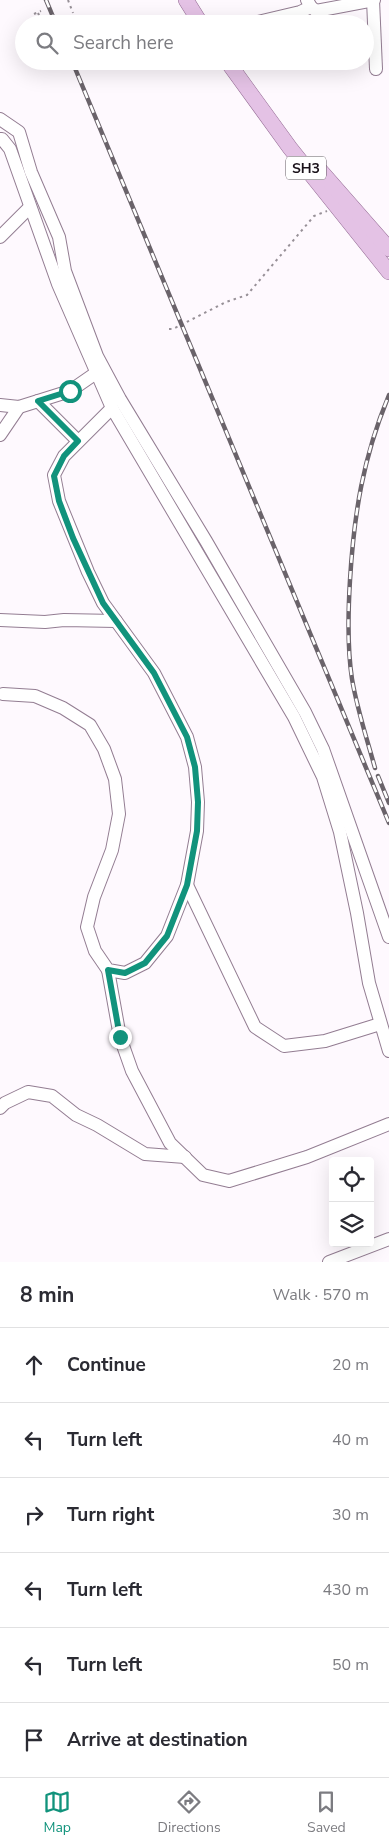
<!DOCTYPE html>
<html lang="en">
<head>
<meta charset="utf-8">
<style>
  body { margin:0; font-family:"Nunito Sans",sans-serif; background:#f2f2f3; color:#2b2b33 }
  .controls { position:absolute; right:15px; bottom:15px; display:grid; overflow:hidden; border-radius:5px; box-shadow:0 5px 20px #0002 }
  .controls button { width:45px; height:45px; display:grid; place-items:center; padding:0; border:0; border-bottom:1px solid #e1e1e2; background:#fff; color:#2b2b33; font:25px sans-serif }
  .stop { position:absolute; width:15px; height:15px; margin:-11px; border:4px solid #11937c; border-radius:50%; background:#fff }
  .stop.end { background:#11937c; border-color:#fff; box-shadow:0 1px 5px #0008 }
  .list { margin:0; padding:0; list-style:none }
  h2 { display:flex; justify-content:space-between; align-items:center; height:65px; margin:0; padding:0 20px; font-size:21px }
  h2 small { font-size:16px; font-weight:400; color:#7c7c81 }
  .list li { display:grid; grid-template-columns:32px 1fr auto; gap:15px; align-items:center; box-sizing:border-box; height:75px; padding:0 20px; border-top:1px solid #e1e1e2 }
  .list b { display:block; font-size:19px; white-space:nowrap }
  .list em { font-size:16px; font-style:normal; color:#7c7c81 }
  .icon { flex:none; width:28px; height:28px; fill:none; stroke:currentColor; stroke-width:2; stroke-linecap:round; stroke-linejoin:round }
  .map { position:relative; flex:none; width:389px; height:1262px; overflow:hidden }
  .search { position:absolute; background:#fff; box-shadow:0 5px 20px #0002; left:15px; right:15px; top:15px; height:55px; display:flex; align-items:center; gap:12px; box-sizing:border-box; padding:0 18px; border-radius:28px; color:#7c7c81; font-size:19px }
  .sheet { height:515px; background:#fff }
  nav { display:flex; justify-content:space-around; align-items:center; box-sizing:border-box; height:70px; border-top:1px solid #e1e1e2; background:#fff; font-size:14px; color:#7c7c81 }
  nav a { display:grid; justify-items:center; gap:2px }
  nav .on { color:#11937c }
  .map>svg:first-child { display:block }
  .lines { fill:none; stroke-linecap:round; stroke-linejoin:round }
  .minor-casing { stroke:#937d92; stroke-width:14 }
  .major-casing { stroke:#926a92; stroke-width:16 }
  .path { stroke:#979097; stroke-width:2; stroke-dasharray:2.5 4; stroke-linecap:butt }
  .minor { stroke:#fff; stroke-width:12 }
  .major { stroke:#e4c2e5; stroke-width:15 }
  .rail-casing { stroke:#6a636a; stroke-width:4.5 }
  .rail { stroke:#fff; stroke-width:2.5; stroke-dasharray:8; stroke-linecap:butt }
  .route { stroke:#11937c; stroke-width:6 }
  .labels { text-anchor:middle; stroke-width:4.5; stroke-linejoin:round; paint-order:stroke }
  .shield { fill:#fff; stroke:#5f595f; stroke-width:1 }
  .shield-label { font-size:14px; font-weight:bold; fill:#1a121a }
</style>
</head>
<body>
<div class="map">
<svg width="389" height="1262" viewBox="0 0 389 1262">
  <rect width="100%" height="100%" fill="#fef9fe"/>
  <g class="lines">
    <defs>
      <g id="minor">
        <path d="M 307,0 L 311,7 L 316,11 L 374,0"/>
        <path d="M 373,0 L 376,69"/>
        <path d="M 249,24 L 300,12 L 311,7"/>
        <path d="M 0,119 L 19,132 L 31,172 L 59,237 L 65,271 L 97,356 L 120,399 L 206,541 L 305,712 L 323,749 L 389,937"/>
        <path d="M 0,139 L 2,139 L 10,149 L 58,284 L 112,408 L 294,717 L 323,777 L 340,832 L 357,913 L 369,983 L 389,1051"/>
        <path d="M 0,237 L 30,207"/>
        <path d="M 38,401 L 78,441"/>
        <path d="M 0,405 L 19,407 L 70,391 L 96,373"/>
        <path d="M 0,435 L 19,407"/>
        <path d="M 0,620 L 45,622 L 64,620 L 116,621"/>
        <path d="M 3,694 L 35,696 L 63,708 L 90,725 L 104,749 L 115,779 L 119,814 L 112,850 L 94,897 L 87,927 L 95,951 L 108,970 L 125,973 L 145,963 L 167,936 L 187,885 L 197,831 L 198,802 L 195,767 L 187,737 L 154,673 L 103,603 L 88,572 L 59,501 L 54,475 L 64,456 L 112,408"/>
        <path d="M 187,885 L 255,1027 L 284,1046 L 325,1041 L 380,1024"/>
        <path d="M 108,970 L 120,1037 L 132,1071 L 170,1143 L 203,1175 L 229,1181 L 307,1157 L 389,1124"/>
        <path d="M 0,1108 L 5,1103 L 28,1092 L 52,1096 L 76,1115 L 97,1125 L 145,1154 L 185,1157"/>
        <path d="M 329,1262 L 389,1239"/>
      </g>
      <g id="major">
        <path d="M 186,0 L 201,24"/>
        <path d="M 227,61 L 290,148 L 389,272"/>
        <path d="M 319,169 L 389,249"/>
      </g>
    </defs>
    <!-- minor casing -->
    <use href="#minor" class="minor-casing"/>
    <!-- major casing -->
    <use href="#major" class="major-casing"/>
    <!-- path -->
    <g class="path">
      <path d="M 68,0 L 73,13"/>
      <path d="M 38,13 L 43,24"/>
      <path d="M 34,14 L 41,11"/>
      <path d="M 169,329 L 173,329 L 226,302 L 247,295 L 314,216 L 327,211"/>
    </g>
    <!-- minor -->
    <use href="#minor" class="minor"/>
    <!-- major -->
    <use href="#major" class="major"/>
    <defs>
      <g id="rail">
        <path d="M 46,0 L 56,24"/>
        <path d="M 72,61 L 389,823"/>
        <path d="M 375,768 C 367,739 357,709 352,679 C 347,647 348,613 350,580 C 354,514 363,457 389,395"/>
        <path d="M 378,776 L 389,803"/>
      </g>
    </defs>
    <!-- rail casing -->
    <use href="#rail" class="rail-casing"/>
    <!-- rail -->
    <use href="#rail" class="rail"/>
  </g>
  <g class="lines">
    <!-- route -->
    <path class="route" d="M 70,391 L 38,401 L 78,441 L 64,456 L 54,476 L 59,501 L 73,538 L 103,603 L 154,673 L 187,737 L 195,767 L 198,802 L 197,831 L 187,885 L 167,936 L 145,963 L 125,973 L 108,970 L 120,1037"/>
  </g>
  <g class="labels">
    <!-- shield labels -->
    <rect class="shield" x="286" y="156.5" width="40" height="23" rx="4"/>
    <g class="shield-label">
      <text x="306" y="173">SH3</text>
    </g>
  </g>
</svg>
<div class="controls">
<button><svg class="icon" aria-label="locate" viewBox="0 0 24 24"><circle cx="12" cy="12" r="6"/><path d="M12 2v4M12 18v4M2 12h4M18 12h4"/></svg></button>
<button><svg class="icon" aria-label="layers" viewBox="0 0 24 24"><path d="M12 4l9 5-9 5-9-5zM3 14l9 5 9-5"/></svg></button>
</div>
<div class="stop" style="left:70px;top:391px"></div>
<div class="stop end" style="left:120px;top:1037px"></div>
<div class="search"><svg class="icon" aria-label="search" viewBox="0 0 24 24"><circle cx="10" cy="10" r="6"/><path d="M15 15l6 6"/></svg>Search here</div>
</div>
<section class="sheet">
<h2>8 min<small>Walk · 570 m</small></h2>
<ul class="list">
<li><svg class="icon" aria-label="ahead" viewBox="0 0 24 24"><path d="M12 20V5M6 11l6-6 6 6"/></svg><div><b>Continue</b></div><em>20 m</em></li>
<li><svg class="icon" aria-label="left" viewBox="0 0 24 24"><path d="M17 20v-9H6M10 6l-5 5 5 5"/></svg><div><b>Turn left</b></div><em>40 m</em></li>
<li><svg class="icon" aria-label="right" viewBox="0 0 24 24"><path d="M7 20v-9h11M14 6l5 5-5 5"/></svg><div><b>Turn right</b></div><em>30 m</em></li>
<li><svg class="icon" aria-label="left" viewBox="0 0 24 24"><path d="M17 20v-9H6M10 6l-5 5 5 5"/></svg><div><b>Turn left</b></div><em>430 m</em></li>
<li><svg class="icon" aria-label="left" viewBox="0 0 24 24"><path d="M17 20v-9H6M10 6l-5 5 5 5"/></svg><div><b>Turn left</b></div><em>50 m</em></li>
<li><svg class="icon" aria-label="arrive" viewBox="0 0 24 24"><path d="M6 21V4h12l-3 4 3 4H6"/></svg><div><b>Arrive at destination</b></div></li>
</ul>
</section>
<nav>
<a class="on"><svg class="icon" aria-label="map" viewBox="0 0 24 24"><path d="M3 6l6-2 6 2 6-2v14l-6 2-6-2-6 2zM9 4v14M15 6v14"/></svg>Map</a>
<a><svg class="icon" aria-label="directions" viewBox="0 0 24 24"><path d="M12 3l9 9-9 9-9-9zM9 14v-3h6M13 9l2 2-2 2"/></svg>Directions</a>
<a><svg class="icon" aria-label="saved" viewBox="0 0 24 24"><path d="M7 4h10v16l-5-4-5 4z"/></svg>Saved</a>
</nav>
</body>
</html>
